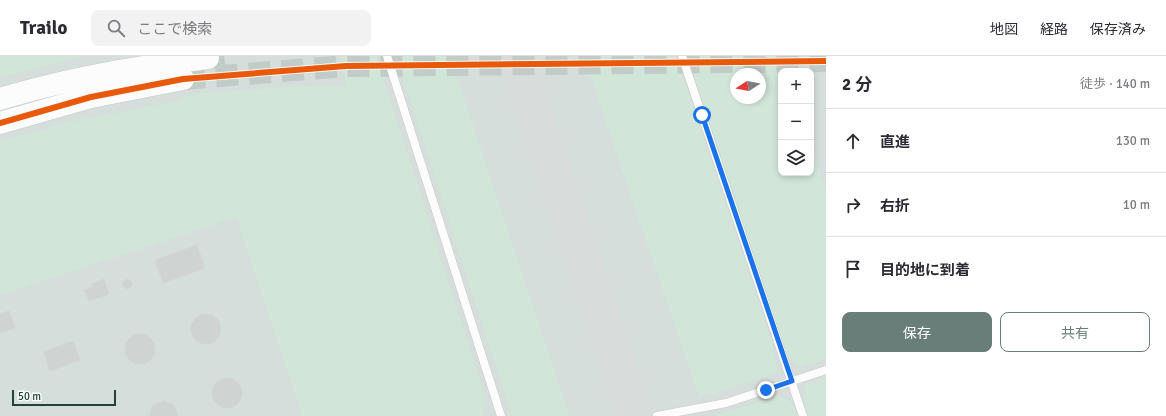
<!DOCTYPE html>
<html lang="ja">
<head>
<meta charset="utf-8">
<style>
  body { margin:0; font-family:Signika,"Noto Sans JP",sans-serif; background:#f2f2f3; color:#2b2b33 }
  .controls { position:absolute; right:12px; top:12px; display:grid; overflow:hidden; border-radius:8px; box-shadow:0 2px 6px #0003 }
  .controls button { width:36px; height:36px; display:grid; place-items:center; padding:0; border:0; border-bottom:1px solid #e1e1e2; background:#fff; color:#2b2b33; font:20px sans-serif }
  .compass { position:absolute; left:730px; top:12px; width:36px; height:36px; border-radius:50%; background:#fff; box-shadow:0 2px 6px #0003; rotate:259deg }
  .scale { position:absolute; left:12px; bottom:10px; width:104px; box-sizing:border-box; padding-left:4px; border:2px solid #24423a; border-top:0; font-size:11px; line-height:14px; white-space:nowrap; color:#24423a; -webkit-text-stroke:3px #f7fbf9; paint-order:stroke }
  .stop { position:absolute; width:12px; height:12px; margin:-9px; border:3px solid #1a73e8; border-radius:50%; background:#fff }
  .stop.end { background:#1a73e8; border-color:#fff; box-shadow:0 1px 4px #0008 }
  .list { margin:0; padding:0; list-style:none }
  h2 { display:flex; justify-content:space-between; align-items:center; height:52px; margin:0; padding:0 16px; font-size:17px }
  h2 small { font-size:13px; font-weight:400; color:#7c7c81 }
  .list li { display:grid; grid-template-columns:26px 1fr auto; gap:12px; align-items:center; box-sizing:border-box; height:64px; padding:0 16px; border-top:1px solid #e1e1e2 }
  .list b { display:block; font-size:15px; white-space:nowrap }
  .list em { font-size:13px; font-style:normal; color:#7c7c81 }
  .actions { display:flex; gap:8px; padding:12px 16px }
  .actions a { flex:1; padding:9px 0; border:1px solid #697e78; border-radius:8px; text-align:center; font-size:14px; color:#697e78 }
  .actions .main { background:#697e78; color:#fff }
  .icon { flex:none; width:22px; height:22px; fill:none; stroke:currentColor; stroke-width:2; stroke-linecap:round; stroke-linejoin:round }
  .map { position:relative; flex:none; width:826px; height:360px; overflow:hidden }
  header { display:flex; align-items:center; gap:24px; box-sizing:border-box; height:56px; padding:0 20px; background:#fff; border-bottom:1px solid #e1e1e2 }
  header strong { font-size:19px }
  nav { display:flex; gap:22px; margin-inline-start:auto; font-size:14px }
  .search { width:280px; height:36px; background:#f2f2f3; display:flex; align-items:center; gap:10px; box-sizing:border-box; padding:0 14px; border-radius:8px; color:#7c7c81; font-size:15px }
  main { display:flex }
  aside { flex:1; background:#fff }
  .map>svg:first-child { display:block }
  .built { fill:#d6dedb; fill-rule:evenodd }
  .green { fill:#d1e6d8; fill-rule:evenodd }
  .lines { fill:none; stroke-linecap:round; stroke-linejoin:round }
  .taxiway { stroke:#d8dddc; stroke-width:38 }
  .building { fill:#cfd4d2; stroke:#d1d6d4 }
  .secondary-tunnel { stroke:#c1cbc8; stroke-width:22; stroke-dasharray:22 11; stroke-linecap:butt }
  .lane-casing { stroke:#c5cac8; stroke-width:9 }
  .secondary-casing { stroke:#c3cbc8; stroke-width:23 }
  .lane { stroke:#fcfcfc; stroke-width:8 }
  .secondary { stroke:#fcfcfc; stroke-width:22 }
  .cycleway-casing { stroke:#f7fbf9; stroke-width:8 }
  .cycleway { stroke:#e8590c; stroke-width:6 }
  .route { stroke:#1a73e8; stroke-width:5 }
</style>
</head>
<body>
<header>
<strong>Trailo</strong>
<div class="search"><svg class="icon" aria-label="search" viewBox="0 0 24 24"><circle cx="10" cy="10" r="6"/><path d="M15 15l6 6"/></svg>ここで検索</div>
<nav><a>地図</a><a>経路</a><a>保存済み</a></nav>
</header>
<main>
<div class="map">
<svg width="826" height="360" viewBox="0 0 826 360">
  <rect width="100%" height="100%" fill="#e8edeb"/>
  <!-- built -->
  <path class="built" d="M 0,0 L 826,0 L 826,360 L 0,360 ZM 781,15 L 811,15 L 811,117 L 781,117 ZM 736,18 L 760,18 L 760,42 L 736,42 Z"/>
  <!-- green -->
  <g class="green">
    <path d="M 0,0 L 82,0 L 0,22 Z"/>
    <path d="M 339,0 L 376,0 L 485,341 L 483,356 L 480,360 L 303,360 L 236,161 L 0,239 L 0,86 L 70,66 L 176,45 L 187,39 L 285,31 L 347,30 Z"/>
    <path d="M 396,0 L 450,0 L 569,360 L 512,360 Z"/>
    <path d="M 584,0 L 676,0 L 771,284 L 778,317 L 699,341 Z"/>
    <path d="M 688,0 L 781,0 L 786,15 L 781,15 L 781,117 L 811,117 L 811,90 L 826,135 L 826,302 L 800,311 L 787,299 ZM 736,18 L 760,18 L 760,42 L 736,42 Z"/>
    <path d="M 826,322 L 826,360 L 808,360 L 804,348 L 806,328 Z"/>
    <path d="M 777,340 C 790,342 794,347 798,360 L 714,360 Z"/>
  </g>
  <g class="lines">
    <!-- taxiway -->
    <path class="taxiway" d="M 514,0 L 635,360"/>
  </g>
  <!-- building -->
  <g class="building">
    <path d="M 197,189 L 205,212 L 163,227 L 155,204 Z"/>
    <path d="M 104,223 L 109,238 L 89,245 L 84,234 L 93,231 L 92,228 Z"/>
    <circle cx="127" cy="228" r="4.5"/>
    <path d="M 9,255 L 15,272 L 0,277 L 0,258 Z"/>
    <circle cx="206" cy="273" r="15"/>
    <circle cx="140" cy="293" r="15"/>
    <path d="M 73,285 L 80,304 L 50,315 L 44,296 Z"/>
    <circle cx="227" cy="337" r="15"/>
    <path d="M 163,345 L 174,349 L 178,360 L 149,360 L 153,349 Z"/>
  </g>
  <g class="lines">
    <!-- secondary-tunnel -->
    <g class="secondary-tunnel">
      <path d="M 208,2 L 224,0"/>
      <path d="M 183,23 L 346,10 L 826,5"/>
    </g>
    <defs>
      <g id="lane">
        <path d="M 387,0 L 501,360"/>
        <path d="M 682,0 L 803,360"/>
        <path d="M 657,360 L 726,347 L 826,314"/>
      </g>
      <g id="secondary">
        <path d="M 0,43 C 69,22 136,11 208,2"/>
        <path d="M 0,67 L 91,41 L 183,23"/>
      </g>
    </defs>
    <!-- lane casing -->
    <use href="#lane" class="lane-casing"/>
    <!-- secondary casing -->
    <use href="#secondary" class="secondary-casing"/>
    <!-- lane -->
    <use href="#lane" class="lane"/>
    <!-- secondary -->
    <use href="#secondary" class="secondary"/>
    <defs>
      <path id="cycleway" d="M 0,67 L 91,41 L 183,23 L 346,10 L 826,5"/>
    </defs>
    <!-- cycleway casing -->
    <use href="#cycleway" class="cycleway-casing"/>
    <!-- cycleway -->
    <use href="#cycleway" class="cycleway"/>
  </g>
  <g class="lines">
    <!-- route -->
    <path class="route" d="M 702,59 L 792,325 L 766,334"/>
  </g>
</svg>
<div class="controls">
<button>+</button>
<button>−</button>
<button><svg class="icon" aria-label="layers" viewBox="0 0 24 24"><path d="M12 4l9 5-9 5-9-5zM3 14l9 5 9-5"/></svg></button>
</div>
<svg class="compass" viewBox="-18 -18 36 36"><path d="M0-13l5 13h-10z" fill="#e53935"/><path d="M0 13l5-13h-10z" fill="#7c7c81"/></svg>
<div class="scale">50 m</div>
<div class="stop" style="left:702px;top:59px"></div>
<div class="stop end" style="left:766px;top:334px"></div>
</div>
<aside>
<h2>2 分<small>徒歩 · 140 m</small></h2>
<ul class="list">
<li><svg class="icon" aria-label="ahead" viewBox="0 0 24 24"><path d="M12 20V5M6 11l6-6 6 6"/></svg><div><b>直進</b></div><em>130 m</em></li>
<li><svg class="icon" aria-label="right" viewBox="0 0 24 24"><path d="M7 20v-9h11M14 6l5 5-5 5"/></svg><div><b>右折</b></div><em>10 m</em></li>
<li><svg class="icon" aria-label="arrive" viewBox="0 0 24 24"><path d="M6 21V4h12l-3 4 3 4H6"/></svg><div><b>目的地に到着</b></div></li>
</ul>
<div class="actions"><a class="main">保存</a><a>共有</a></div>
</aside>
</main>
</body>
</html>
